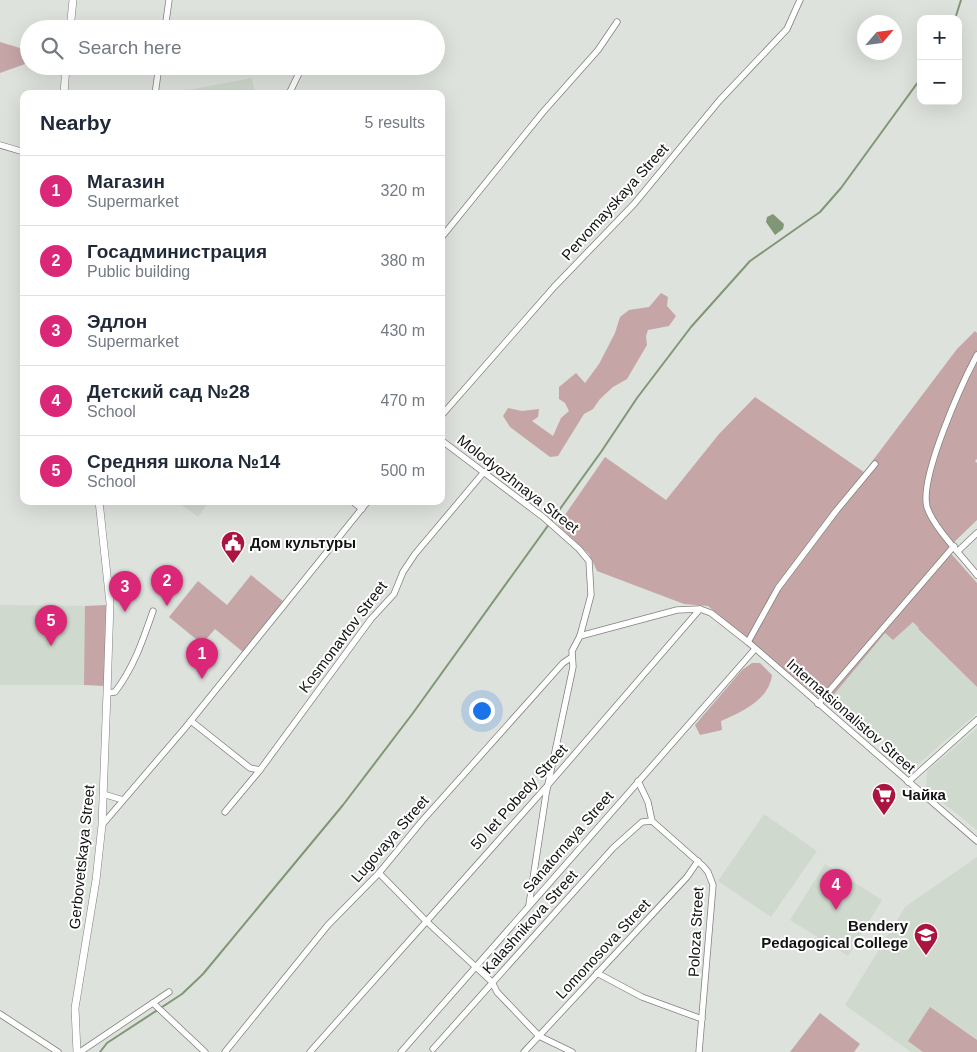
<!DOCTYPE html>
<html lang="en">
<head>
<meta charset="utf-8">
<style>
  body { margin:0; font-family:Arial,sans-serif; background:#f2f2f3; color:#1f2937 }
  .controls { position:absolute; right:15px; top:15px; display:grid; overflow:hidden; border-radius:10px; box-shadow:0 5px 20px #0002 }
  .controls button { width:45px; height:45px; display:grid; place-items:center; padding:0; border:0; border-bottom:1px solid #e0e1e3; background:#fff; color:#1f2937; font:25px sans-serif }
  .compass { position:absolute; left:857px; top:15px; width:45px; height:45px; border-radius:50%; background:#fff; box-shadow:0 5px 20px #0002; rotate:62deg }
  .you { position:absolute; left:481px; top:710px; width:18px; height:18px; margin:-12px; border:4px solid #fff; border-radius:50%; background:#1a73e8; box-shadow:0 0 0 8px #1a73e833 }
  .badge { display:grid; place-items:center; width:32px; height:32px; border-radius:50%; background:#db2777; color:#fff; font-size:16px; font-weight:700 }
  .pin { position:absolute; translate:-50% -41px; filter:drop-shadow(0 1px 2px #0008) }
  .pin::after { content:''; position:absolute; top:26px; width:18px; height:15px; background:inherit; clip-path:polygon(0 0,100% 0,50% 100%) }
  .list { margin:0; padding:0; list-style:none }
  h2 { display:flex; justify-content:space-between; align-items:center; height:65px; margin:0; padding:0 20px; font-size:21px }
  h2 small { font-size:16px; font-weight:400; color:#747a83 }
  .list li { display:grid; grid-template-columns:32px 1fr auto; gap:15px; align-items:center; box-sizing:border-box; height:70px; padding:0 20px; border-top:1px solid #e0e1e3 }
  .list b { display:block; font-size:19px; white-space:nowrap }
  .list p { margin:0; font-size:16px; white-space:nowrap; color:#747a83 }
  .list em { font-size:16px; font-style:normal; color:#747a83 }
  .icon { flex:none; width:28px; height:28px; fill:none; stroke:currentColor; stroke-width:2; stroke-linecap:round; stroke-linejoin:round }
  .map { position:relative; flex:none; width:977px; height:1052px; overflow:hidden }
  .search { position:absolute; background:#fff; box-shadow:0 5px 20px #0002; left:20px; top:20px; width:425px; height:55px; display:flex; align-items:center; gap:12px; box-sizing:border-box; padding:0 18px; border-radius:28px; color:#747a83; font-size:19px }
  .panel { position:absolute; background:#fff; box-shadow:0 5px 20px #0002; left:20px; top:90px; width:425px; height:415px; border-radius:10px }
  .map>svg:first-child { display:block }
  .built { fill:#d0d9cd }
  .green { fill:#c6a5a7 }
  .water { fill:#809777 }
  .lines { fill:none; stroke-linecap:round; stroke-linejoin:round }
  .stream { stroke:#809777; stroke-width:2 }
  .minor-casing { stroke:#7f827d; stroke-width:7 }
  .tertiary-casing { stroke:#7f827d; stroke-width:8 }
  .minor { stroke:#fff; stroke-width:5.5 }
  .tertiary { stroke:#fff; stroke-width:7 }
  .labels { text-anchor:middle; stroke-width:4; stroke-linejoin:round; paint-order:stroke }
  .street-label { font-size:15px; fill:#121312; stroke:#fff }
  .poi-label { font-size:15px; font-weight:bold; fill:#121312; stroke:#fff; text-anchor:start }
</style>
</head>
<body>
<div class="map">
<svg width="977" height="1052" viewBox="0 0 977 1052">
  <rect width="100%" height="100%" fill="#dee2dc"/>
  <!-- built -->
  <g class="built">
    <path d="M 252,78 L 255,94 L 171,94 L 172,93 Z"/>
    <path d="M 176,501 L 209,501 L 198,517 Z"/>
    <path d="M 0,605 L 102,606 L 101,685 L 0,685 Z"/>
    <path d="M 913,621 L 920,628 L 918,630 L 977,687 L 977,713 L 915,767 L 830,698 L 885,633 L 893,640 Z"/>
    <path d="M 977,728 L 977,830 L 926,789 L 927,771 Z"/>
    <path d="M 764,814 L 817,851 L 771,917 L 718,881 Z"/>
    <path d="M 977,857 L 977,1052 L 911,1052 L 845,1005 L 905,907 Z"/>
    <path d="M 825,864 L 882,900 L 848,956 L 790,920 Z"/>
  </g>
  <!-- green -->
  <g class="green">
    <path d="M 0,42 L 20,48 L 25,64 L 0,73 Z"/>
    <path d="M 661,293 L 668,297 L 667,306 L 676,316 L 669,326 L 648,330 L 646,336 L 647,345 L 627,379 L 613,387 L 600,399 L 593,409 L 584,414 L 558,456 L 550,457 L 510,427 L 503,416 L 508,408 L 522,411 L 539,409 L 538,417 L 532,421 L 553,436 L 561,418 L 569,411 L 565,403 L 559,399 L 559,387 L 576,373 L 585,383 L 599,364 L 615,333 L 620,317 L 629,310 L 649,307 Z"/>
    <path d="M 975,331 L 977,333 L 977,459 L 975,461 L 977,463 L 977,520 L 947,549 L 977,583 L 977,687 L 918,629 L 919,628 L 913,622 L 893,640 L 885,633 L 826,704 L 708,606 L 684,604 L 597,571 L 589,554 L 558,525 L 605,457 L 666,500 L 719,434 L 755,397 L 864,472 L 957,349 Z"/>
    <path d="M 251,575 L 284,602 L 243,652 L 215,629 L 202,644 L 169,617 L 198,581 L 227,605 Z"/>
    <path d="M 106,605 L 105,686 L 84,685 L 85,606 Z"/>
    <path d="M 752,663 L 760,663 L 772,675 C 769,700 742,712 721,721 L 722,730 L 700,735 L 695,725 L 742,670 Z"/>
    <path d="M 930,1007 L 977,1040 L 977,1052 L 923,1052 L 908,1041 Z"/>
    <path d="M 820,1013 L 860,1044 L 854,1052 L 790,1052 Z"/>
  </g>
  <!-- water -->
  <path class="water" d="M 773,214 L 784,224 L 783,229 L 775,235 L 766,222 L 767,217 Z"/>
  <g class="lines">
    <!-- stream -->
    <g class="stream">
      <path d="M 955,19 L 961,0"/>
      <path d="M 100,1052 L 107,1043 L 182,994 L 203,974 L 343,805 L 413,713 L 601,452 L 637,398 L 691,327 L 750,261 L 820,212 L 841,188 L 921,78"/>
    </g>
    <defs>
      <g id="minor">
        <path d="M 165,29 L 169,0"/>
        <path d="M 155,94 L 159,66"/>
        <path d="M 289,94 L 300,71"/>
        <path d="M 0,145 L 24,152"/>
        <path d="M 441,238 L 543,112 L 598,50 L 617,22"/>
        <path d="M 977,355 C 962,383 919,478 927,507 C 933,527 964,558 977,575"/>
        <path d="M 441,416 L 554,287 L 634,204 L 719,101 L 787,29 L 800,0"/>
        <path d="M 441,440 L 543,517 L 579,549 L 589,561 L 591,595 L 580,636 L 572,651 L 573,667 L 546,794 L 529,905"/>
        <path d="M 352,501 L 362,509"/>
        <path d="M 958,551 L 977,533"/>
        <path d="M 580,636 L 677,610 L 700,609"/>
        <path d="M 748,642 L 778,588 L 836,511 L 875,464"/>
        <path d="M 107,693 L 115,692 C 134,667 143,640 153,611"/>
        <path d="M 818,704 L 954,546"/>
        <path d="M 191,721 L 250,768 L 260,770 L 371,619 L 394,594 L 403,572 L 415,554 L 484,472"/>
        <path d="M 638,781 L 648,802 L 652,821 L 703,866 L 708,872 L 713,885 L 699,1052"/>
        <path d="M 908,782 L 977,720"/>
        <path d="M 103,794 L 123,800"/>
        <path d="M 225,812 L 260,770"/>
        <path d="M 102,825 L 185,728 L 368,501"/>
        <path d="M 379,873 L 425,920 L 492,982 L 497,992 L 539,1036 L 572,1052"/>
        <path d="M 597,973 L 642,997 L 702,1019"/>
        <path d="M 153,1003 L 205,1052"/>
        <path d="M 0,1014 L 58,1052"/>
        <path d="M 433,1049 L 613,848 L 642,822 L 652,821"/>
        <path d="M 80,1052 L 169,992"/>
        <path d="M 225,1052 L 328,925 L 379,873 L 422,821 L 563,663 L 572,657"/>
        <path d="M 310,1052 L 548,785 L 700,609 L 711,613 L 748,642 L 977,841"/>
        <path d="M 401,1052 L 755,649"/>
        <path d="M 524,1052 L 687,877 L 698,861"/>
      </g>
      <g id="tertiary">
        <path d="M 70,29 L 73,0"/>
        <path d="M 64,94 L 66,66"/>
        <path d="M 77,1052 L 75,1008 L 96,880 L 102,825 L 107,693 L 110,603 L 99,501"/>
      </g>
    </defs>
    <!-- minor casing -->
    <use href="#minor" class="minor-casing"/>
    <!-- tertiary casing -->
    <use href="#tertiary" class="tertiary-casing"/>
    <!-- minor -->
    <use href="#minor" class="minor"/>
    <!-- tertiary -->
    <use href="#tertiary" class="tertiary"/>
  </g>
  <!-- icons -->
  <defs>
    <symbol id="civic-pin" viewBox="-11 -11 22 30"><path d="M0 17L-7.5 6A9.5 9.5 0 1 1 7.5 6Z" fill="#aa143e" stroke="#fff"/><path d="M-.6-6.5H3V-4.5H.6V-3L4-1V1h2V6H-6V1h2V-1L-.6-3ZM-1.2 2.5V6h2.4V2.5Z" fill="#fff"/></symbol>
    <symbol id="supermarket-pin" viewBox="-11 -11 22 30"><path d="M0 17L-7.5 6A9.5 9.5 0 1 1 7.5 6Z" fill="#aa143e" stroke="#fff"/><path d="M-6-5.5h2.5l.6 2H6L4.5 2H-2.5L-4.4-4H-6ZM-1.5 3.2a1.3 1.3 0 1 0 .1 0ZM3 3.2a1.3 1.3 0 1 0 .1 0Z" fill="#fff"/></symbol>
    <symbol id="school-pin" viewBox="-11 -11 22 30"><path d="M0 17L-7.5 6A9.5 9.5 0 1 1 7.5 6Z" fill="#aa143e" stroke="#fff"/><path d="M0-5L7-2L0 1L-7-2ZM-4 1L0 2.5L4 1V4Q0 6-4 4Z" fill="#fff"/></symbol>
  </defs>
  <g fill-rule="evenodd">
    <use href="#civic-pin" x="219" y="529" width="28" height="38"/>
    <use href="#supermarket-pin" x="870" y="781" width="28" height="38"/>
    <use href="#school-pin" x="912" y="921" width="28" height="38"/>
  </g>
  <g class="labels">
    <!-- street labels -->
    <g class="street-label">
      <text transform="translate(615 202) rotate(-48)" y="5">Pervomayskaya Street</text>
      <text transform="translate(518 484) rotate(38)" y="5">Molodyozhnaya Street</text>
      <text transform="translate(343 637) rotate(-53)" y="5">Kosmonavtov Street</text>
      <text transform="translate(851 716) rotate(41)" y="5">Internatsionalistov Street</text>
      <text transform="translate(519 797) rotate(-48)" y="5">50 let Pobedy Street</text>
      <text transform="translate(390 839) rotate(-49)" y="5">Lugovaya Street</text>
      <text transform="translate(568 842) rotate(-49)" y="5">Sanatornaya Street</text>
      <text transform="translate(82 857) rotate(-84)" y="5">Gerbovetskaya Street</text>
      <text transform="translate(530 922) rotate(-48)" y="5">Kalashnikova Street</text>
      <text transform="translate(696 932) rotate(-87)" y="5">Poloza Street</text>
      <text transform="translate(603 949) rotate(-47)" y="5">Lomonosova Street</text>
    </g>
    <!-- poi labels -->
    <g class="poi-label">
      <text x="250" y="548">Дом культуры</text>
      <text x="902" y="800">Чайка</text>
      <text x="908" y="931" text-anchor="end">Bendery<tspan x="908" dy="17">Pedagogical College</tspan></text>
    </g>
  </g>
</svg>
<div class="controls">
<button>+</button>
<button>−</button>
</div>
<svg class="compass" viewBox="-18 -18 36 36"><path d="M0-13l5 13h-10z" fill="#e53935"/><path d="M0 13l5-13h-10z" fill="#747a83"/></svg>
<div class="you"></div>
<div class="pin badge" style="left:202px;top:679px">1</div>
<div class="pin badge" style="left:167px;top:606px">2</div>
<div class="pin badge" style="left:125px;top:612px">3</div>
<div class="pin badge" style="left:836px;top:910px">4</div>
<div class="pin badge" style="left:51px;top:646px">5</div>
<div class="search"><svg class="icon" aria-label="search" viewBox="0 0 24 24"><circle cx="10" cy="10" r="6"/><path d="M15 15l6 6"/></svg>Search here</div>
<section class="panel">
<h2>Nearby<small>5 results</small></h2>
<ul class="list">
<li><span class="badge">1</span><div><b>Магазин</b><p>Supermarket</p></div><em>320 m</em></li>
<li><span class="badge">2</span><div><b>Госадминистрация</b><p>Public building</p></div><em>380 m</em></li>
<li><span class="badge">3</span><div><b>Эдлон</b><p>Supermarket</p></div><em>430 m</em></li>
<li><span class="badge">4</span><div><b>Детский сад №28</b><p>School</p></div><em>470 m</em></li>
<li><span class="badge">5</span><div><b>Средняя школа №14</b><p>School</p></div><em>500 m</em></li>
</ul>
</section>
</div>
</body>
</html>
